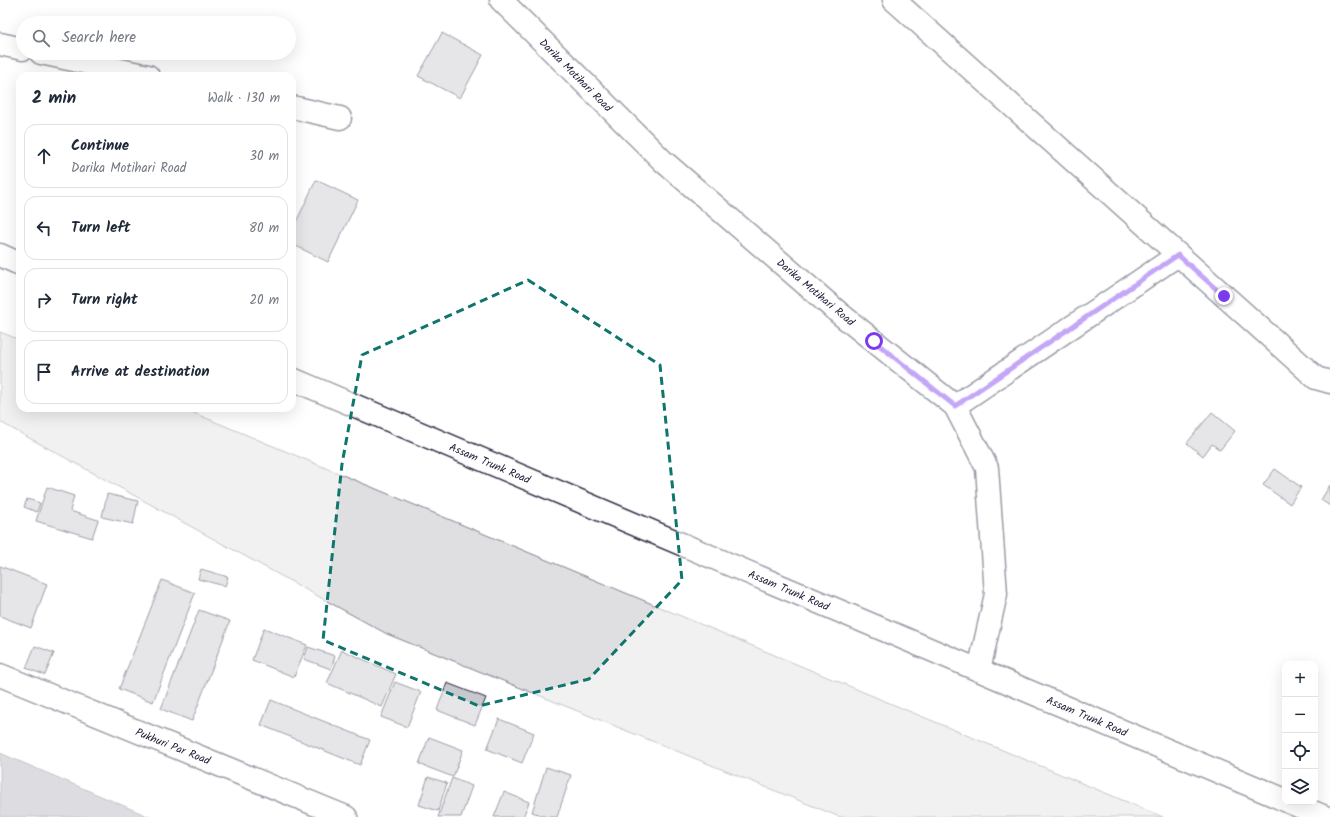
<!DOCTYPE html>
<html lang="en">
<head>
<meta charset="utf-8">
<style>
  body { margin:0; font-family:Kalam,sans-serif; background:#f6f6f7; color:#1f2937 }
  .controls { position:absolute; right:12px; bottom:12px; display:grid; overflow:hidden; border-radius:8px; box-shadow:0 4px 16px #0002 }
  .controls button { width:36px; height:36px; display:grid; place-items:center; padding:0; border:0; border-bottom:1px solid #e0e1e3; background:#fff; color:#1f2937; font:20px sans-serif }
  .stop { position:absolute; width:12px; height:12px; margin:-9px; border:3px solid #7c3aed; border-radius:50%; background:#fff }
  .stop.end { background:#7c3aed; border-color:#fff; box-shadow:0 1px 4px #0008 }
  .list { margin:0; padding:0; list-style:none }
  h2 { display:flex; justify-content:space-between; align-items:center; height:52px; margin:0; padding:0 16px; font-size:17px }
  h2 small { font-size:13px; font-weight:400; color:#747a83 }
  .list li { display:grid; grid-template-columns:26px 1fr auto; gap:12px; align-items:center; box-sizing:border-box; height:64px; margin:0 8px 8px; padding:0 8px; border:1px solid #e0e1e3; border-radius:12px }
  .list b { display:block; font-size:15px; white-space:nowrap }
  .list p { margin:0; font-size:13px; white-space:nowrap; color:#747a83 }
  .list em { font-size:13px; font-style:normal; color:#747a83 }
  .icon { flex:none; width:22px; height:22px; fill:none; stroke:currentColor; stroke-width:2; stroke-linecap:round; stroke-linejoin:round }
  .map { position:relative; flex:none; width:1330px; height:817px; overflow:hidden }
  .search { position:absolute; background:#fff; box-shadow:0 4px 16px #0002; left:16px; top:16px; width:280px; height:44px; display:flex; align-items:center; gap:10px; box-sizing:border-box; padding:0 14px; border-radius:22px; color:#747a83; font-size:15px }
  .panel { position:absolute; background:#fff; box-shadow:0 4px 16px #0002; left:16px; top:72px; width:280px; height:340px; border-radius:12px }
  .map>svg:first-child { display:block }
  .green { fill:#dfdfe2; stroke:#80808e }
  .water { fill:#b4b4bc; stroke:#7a7a88 }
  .building { fill:#c8c8cf; stroke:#22223b }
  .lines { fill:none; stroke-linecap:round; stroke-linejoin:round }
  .street-casing { stroke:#22223b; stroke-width:25 }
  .secondary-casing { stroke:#22223b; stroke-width:25 }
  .highway-casing { stroke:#22223b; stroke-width:25 }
  .street { stroke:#fff; stroke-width:22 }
  .secondary { stroke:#fff; stroke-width:22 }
  .highway { stroke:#fff; stroke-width:22 }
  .route { stroke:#7c3aed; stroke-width:5 }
  .marked { fill:none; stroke:#0f766e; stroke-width:3; stroke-dasharray:8 5; stroke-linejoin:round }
  .labels { text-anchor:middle; stroke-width:3; stroke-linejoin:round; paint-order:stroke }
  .street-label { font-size:11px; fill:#22223b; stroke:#fff }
</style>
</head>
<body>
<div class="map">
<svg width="1330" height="817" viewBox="0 0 1330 817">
  <rect width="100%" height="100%" fill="#fff"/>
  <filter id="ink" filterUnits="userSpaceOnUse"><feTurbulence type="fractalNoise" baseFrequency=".025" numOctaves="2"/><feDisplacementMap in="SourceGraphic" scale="8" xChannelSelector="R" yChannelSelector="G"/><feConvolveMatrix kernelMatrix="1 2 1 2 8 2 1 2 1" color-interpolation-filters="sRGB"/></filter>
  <g filter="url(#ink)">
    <!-- green -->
    <path class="green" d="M 0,332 L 20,340 L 20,408 L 182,408 L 1163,817 L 840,817 L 387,634 L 0,422 Z"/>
    <!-- water -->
    <path class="water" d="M 0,753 L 150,817 L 0,817 Z"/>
    <!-- building -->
    <g class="building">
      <path d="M 442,33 L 483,55 L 460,98 L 418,76 Z"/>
      <path d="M 316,180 L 358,200 L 328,262 L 292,244 L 292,231 Z"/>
      <path d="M 1212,412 L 1235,431 L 1220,450 L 1212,444 L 1203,456 L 1187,443 Z"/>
      <path d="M 1275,469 L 1301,487 L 1290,504 L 1263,485 Z"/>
      <path d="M 1330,485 L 1330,506 L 1321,500 Z"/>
      <path d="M 47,487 L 74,496 L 70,511 L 98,520 L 92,538 L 36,521 Z"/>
      <path d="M 107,494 L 138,501 L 133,524 L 102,517 Z"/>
      <path d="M 27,499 L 40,503 L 37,512 L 24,507 Z"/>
      <path d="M 0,566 L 47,584 L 31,628 L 0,616 Z"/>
      <path d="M 201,569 L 228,577 L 225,586 L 198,579 Z"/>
      <path d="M 162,580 L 195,593 L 153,702 L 119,689 Z"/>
      <path d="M 199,610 L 230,621 L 192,721 L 161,709 Z"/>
      <path d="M 264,628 L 307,645 L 294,677 L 252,660 Z"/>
      <path d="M 35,646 L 54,653 L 45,675 L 26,668 Z"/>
      <path d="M 308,647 L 335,656 L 331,669 L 304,659 Z"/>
      <path d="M 342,650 L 396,674 L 382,707 L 327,683 Z"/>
      <path d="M 395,682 L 421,692 L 407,727 L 381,717 Z"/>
      <path d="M 447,683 L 486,698 L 475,725 L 437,710 Z"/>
      <path d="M 271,700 L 370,740 L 360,765 L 261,725 Z"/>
      <path d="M 499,719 L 534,733 L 522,763 L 487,749 Z"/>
      <path d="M 429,737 L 463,750 L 453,777 L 419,764 Z"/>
      <path d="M 546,767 L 571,775 L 557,817 L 547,817 L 532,812 Z"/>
      <path d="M 428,777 L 447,783 L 438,811 L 419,805 Z"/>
      <path d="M 452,778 L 472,786 L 461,817 L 438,817 Z"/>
      <path d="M 504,792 L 529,802 L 523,817 L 494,817 Z"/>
    </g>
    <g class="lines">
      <defs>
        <g id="street">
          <path d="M 501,0 L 663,161 L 839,313 L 955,406 L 987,468 L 996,594 L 979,670"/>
          <path d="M 894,0 L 1316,378 L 1330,382"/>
          <path d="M 0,44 L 23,49"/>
          <path d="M 41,53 L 148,76"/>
          <path d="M 292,107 L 340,118"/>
          <path d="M 955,406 L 1178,255"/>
        </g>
        <path id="secondary" d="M 0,675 L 346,817"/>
        <g id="highway">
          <path d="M 0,255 L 20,264"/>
          <path d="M 292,379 L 1285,800"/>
          <path d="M 1289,802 L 1325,817"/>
        </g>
      </defs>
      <!-- street casing -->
      <use href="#street" class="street-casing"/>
      <!-- secondary casing -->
      <use href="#secondary" class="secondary-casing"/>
      <!-- highway casing -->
      <use href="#highway" class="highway-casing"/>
      <!-- street -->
      <use href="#street" class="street"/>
      <!-- secondary -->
      <use href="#secondary" class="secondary"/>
      <!-- highway -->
      <use href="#highway" class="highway"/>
    </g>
  </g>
  <g class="lines" filter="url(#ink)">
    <!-- route -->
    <path class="route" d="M 874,341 L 955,406 L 1178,255 L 1224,296"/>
  </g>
  <!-- marked area -->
  <path d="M0 0H1330V817H0ZM 528,280 L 660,365 L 682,580 L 589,679 L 479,706 L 323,640 L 342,464 L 362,355 Z" fill="#fff" fill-opacity=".55" fill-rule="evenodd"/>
  <path class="marked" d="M 528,280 L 660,365 L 682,580 L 589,679 L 479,706 L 323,640 L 342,464 L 362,355 Z"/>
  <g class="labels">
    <!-- street labels -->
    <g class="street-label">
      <text transform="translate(576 75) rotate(45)" y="4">Darika Motihari Road</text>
      <text transform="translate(816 292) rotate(40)" y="4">Darika Motihari Road</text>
      <text transform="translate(490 463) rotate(23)" y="4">Assam Trunk Road</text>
      <text transform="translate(789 590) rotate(23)" y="4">Assam Trunk Road</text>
      <text transform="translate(1087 716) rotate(23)" y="4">Assam Trunk Road</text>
      <text transform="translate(173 746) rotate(22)" y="4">Pukhuri Par Road</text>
    </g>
  </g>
</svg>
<div class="controls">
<button>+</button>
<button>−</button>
<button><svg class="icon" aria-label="locate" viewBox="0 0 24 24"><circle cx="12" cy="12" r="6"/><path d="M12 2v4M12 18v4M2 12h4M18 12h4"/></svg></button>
<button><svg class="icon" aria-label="layers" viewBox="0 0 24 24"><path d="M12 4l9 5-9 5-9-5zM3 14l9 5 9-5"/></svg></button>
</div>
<div class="stop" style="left:874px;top:341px"></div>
<div class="stop end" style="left:1224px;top:296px"></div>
<div class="search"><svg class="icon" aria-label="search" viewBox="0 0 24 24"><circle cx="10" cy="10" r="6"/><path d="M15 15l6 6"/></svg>Search here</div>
<section class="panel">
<h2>2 min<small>Walk · 130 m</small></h2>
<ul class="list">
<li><svg class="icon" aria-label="ahead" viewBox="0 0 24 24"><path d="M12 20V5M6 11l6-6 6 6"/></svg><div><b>Continue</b><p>Darika Motihari Road</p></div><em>30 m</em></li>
<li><svg class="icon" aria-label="left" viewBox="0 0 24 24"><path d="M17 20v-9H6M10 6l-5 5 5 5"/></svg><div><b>Turn left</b></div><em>80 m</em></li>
<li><svg class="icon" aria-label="right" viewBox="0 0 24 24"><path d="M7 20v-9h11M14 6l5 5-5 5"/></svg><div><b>Turn right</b></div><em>20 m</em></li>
<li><svg class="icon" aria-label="arrive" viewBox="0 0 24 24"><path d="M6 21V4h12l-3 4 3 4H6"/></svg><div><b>Arrive at destination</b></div></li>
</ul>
</section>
</div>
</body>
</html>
